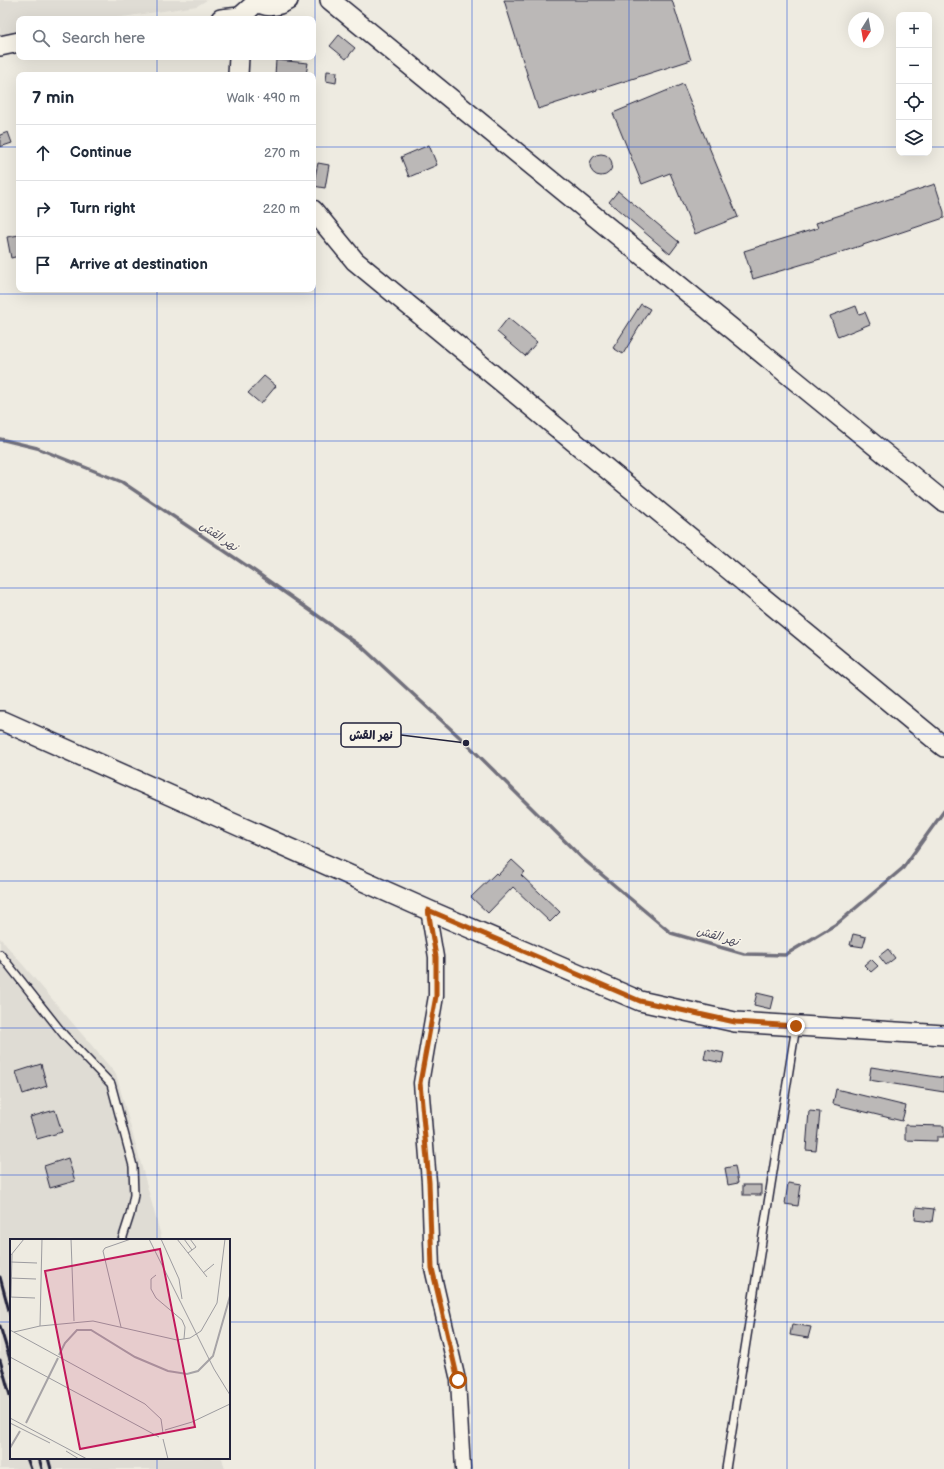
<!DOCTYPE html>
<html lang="en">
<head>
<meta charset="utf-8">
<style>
  body { margin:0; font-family:"Balsamiq Sans","Playpen Sans Arabic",sans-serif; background:#f6f6f7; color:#1f2937 }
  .controls { position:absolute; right:12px; top:12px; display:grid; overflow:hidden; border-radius:8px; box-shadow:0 4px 16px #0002 }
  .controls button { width:36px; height:36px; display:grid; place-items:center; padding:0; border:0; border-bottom:1px solid #e0e1e3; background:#fff; color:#1f2937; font:20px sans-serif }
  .compass { position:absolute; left:848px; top:12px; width:36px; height:36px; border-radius:50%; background:#fff; box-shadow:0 4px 16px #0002; rotate:191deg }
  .stop { position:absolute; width:12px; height:12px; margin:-9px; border:3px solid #b45309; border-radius:50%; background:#fff }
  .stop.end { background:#b45309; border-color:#fff; box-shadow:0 1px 4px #0008 }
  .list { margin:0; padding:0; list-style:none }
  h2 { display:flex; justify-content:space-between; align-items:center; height:52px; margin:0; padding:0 16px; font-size:17px }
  h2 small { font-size:13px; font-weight:400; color:#747a83 }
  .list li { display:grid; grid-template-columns:26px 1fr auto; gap:12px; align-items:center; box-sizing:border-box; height:56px; padding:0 16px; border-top:1px solid #e0e1e3 }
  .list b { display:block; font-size:15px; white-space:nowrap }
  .list em { font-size:13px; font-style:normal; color:#747a83 }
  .icon { flex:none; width:22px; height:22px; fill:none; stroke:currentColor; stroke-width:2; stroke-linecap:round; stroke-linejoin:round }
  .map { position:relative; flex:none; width:944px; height:1469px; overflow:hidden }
  .search { position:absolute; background:#fff; box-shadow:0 4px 16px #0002; left:16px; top:16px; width:300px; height:44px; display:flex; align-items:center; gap:10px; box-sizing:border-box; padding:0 14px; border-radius:8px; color:#747a83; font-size:15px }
  .panel { position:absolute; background:#fff; box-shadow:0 4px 16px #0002; left:16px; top:72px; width:300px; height:220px; border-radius:8px }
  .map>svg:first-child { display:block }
  .built { fill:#dfdcd4 }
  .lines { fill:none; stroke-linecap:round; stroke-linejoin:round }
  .stream { stroke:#716f7b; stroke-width:3.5 }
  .building { fill:#bbb8b7; stroke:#22223b }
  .lane-casing { stroke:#22223b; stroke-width:10 }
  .street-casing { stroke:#22223b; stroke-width:17 }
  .secondary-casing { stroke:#22223b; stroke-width:22 }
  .lane { stroke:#f7f3e8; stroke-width:7 }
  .street { stroke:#f7f3e8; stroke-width:14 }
  .secondary { stroke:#f7f3e8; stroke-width:19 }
  .rail { stroke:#22223b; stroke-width:3 }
  .route { stroke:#b45309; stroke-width:5 }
  .grid { fill:none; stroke:#1d4ed8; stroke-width:1; stroke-opacity:0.55 }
  .labels { text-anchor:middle; stroke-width:3; stroke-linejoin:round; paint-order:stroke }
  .water-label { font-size:12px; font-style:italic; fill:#504f60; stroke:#f7f3e8 }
  .inset-river { fill:none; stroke:#a6a3a6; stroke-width:2 }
  .inset-road { fill:none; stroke:#9c9b9f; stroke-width:1 }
  .view { fill:#c2185b; fill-opacity:0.15; stroke:#c2185b; stroke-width:2 }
  .inset-edge { fill:none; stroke:#22223b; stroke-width:2 }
  .leader { fill:none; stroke:#22223b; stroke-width:1.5 }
  .callout-dot { fill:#22223b; stroke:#f7f3e8; stroke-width:1.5 }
  .callout { fill:#f7f3e8; stroke:#22223b; stroke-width:1.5 }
  .callout-label { font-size:12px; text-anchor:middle; font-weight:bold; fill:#22223b }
</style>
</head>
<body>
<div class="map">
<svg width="944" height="1469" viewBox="0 0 944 1469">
  <rect width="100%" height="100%" fill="#eeebe1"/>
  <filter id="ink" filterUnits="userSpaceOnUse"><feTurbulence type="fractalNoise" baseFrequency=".025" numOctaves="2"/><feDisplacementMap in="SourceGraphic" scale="8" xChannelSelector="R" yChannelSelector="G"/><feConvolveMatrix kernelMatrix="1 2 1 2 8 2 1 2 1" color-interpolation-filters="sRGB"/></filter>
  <g filter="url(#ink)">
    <!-- built -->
    <g class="built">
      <path d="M 0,0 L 207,0 L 197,6 L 109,19 L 19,19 L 19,32 L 0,35 Z"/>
      <path d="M 0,938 L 116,1074 L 162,1240 L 11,1240 L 11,1458 L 222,1458 L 225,1469 L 0,1469 Z"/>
    </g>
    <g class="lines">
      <!-- stream -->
      <path class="stream" d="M 0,439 L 37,448 L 122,482 L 253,570 L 362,647 L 466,743 L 582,858 L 671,933 L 744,954 L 785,955 L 838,923 L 903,868 L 944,811"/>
    </g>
    <!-- building -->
    <g class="building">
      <path d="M 504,0 L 672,0 L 691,60 L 538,109 Z"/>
      <path d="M 339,35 L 355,48 L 346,59 L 330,46 Z"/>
      <path d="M 276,60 L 308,63 L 306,75 L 275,75 Z"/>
      <path d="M 327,71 L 337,72 L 336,83 L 326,81 Z"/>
      <path d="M 683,84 L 738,217 L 695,234 L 670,173 L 642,184 L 613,113 Z"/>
      <path d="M 8,132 L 12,143 L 0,147 L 0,135 Z"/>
      <path d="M 429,145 L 437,165 L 409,177 L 401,157 Z"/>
      <circle cx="601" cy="165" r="11"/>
      <path d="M 318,163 L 329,165 L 325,188 L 313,186 Z"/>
      <path d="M 935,184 L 944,212 L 944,218 L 827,257 L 753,279 L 744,251 L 818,228 L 816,223 Z"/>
      <path d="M 618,191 L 679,242 L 670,254 L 609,202 Z"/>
      <path d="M 19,235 L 19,256 L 11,258 L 7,237 Z"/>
      <path d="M 641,304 L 650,309 L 623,354 L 613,348 Z"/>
      <path d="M 856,306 L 859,314 L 865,312 L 870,324 L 838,337 L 830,316 Z"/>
      <path d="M 508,318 L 537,342 L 525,356 L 497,332 Z"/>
      <path d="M 264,376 L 276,386 L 261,404 L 248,393 Z"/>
      <path d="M 512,860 L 525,872 L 521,875 L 560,912 L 550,922 L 513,887 L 488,913 L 471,897 L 496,873 L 498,875 Z"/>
      <path d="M 853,934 L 866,937 L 863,947 L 850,945 Z"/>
      <path d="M 888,949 L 895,958 L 886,965 L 879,956 Z"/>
      <path d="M 871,959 L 878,966 L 871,972 L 864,965 Z"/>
      <path d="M 757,993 L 774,997 L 771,1009 L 754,1005 Z"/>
      <path d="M 706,1049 L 724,1053 L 722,1063 L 704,1059 Z"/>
      <path d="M 41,1064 L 47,1086 L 23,1094 L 16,1072 Z"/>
      <path d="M 871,1067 L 944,1078 L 944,1092 L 869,1080 Z"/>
      <path d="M 836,1089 L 906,1106 L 902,1121 L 833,1104 Z"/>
      <path d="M 55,1110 L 62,1132 L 37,1139 L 30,1117 Z"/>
      <path d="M 809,1111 L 820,1112 L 816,1151 L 806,1150 Z"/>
      <path d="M 905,1125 L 944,1126 L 944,1137 L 937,1137 L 937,1141 L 905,1140 Z"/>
      <path d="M 68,1158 L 75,1181 L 50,1188 L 44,1166 Z"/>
      <path d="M 735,1166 L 738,1183 L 728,1185 L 725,1168 Z"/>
      <path d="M 788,1183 L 801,1185 L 798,1206 L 785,1204 Z"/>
      <rect x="743" y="1185" width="18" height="10"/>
      <path d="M 916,1207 L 934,1209 L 932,1222 L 915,1220 Z"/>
      <path d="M 792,1324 L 811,1327 L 808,1338 L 790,1335 Z"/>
    </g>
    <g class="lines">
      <defs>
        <g id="lane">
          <path d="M 0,954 L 64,1035 L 111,1084 L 133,1166 L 134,1195 L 130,1215 L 122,1240"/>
          <path d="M 726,1469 L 796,1026"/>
        </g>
        <path id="street" d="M 428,910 L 436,957 L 436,996 L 421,1083 L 429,1182 L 432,1268 L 458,1380 L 463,1469"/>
        <g id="secondary">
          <path d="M 255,0 C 265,8 277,7 288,0"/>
          <path d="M 330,0 L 944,502"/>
          <path d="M 221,19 L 240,17"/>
          <path d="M 240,19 L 240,17 L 257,2"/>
          <path d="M 0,46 L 19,42"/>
          <path d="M 238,75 L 239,57"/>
          <path d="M 313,210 L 355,261 L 944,747"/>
          <path d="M 0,721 L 3,721 L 428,910 L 640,1001 L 735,1022 L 944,1035"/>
        </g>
      </defs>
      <!-- lane casing -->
      <use href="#lane" class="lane-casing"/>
      <!-- street casing -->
      <use href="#street" class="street-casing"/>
      <!-- secondary casing -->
      <use href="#secondary" class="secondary-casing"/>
      <!-- lane -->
      <use href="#lane" class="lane"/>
      <!-- street -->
      <use href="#street" class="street"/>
      <!-- secondary -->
      <use href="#secondary" class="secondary"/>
      <!-- rail -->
      <g class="rail">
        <path d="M 0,1277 L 11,1318"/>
        <path d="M 0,1326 L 11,1363"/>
        <path d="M 0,1360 L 11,1399"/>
        <path d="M 27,1458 L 31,1469"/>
        <path d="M 39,1458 L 42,1469"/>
        <path d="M 48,1458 L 51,1469"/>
      </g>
    </g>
  </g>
  <g class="lines" filter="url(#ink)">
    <!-- route -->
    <path class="route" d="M 458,1380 L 432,1268 L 429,1182 L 420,1083 L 436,996 L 436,957 L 428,910 L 640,1001 L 735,1022 L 796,1026"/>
  </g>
  <!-- grid -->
  <path class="grid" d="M 157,0 L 157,19M 315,0 L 315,1469M 472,0 L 472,1469M 629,0 L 629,1469M 787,0 L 787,1469M 157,57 L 157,75M 0,147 L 19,147M 313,147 L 899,147M 929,147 L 944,147M 157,289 L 157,1240M 0,294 L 944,294M 0,441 L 944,441M 0,588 L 944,588M 0,734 L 944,734M 0,881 L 944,881M 0,1028 L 944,1028M 0,1175 L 944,1175M 0,1322 L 11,1322M 229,1322 L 944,1322M 157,1458 L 157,1469"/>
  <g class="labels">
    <!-- water labels -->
    <g class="water-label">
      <text transform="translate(219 536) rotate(34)" y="4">نهر القش</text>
      <text transform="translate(718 936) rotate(16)" y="4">نهر القش</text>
    </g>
  </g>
  <!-- overview -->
  <g transform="translate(10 1239)">
    <rect width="220" height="220" fill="#eeebe1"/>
    <path class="inset-river" d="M 49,116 L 55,104 L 67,91 L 81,91 L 125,118 L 158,132 L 177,135 L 188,132 L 203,117 L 220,57M 16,184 L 48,119M 0,209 L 10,192"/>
    <path class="inset-road" d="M 61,0 L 64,82M 139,0 L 204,130 L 220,156M 151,0 L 169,40 L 172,60M 167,0 L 197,38M 174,0 L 182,11M 178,14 L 186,8 L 180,0M 1,16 L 14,0M 1,23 L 27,24M 193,34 L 204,25M 146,36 L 141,40 L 141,50 L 146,59 L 172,81 L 175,88 L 174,100M 0,39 L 26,40M 0,58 L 25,59M 1,58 L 2,15M 30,87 L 32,0M 111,88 L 93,12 L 95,9 L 121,0M 0,91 L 135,165 L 151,180 L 153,194M 4,93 L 30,87 L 83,82 L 167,101 L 180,99 L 191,92 L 207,64 L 215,0M 0,118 L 149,198M 0,179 L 77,220M 0,184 L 40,204M 155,191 L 182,183 L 220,165M 153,200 L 158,220M 56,212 L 69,220"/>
    <path class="view" d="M 150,10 L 185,188 L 70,210 L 35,32 Z"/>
    <rect width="220" height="220" class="inset-edge"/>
  </g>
  <!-- callouts -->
  <path class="leader" d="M466 743L401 735"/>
  <circle class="callout-dot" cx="466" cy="743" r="4"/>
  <rect class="callout" x="341" y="723" width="60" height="24" rx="4"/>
  <g class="callout-label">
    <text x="371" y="739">نهر القش</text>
  </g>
</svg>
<div class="controls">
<button>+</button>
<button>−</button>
<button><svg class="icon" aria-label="locate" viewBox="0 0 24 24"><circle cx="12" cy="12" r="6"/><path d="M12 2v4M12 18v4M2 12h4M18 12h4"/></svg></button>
<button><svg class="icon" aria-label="layers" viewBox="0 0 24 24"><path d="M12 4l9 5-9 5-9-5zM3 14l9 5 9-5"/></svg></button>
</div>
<svg class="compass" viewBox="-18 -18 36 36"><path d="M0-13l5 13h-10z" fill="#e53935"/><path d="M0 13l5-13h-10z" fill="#747a83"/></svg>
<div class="stop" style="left:458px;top:1380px"></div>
<div class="stop end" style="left:796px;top:1026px"></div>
<div class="search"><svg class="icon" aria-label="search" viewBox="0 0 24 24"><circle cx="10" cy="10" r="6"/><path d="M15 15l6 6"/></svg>Search here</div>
<section class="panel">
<h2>7 min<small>Walk · 490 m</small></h2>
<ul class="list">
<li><svg class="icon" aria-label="ahead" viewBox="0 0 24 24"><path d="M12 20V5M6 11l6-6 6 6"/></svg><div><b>Continue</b></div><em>270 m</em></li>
<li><svg class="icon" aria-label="right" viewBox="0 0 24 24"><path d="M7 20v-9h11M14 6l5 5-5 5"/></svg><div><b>Turn right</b></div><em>220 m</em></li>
<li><svg class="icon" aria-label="arrive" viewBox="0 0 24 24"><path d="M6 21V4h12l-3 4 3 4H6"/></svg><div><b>Arrive at destination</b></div></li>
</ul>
</section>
</div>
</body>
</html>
